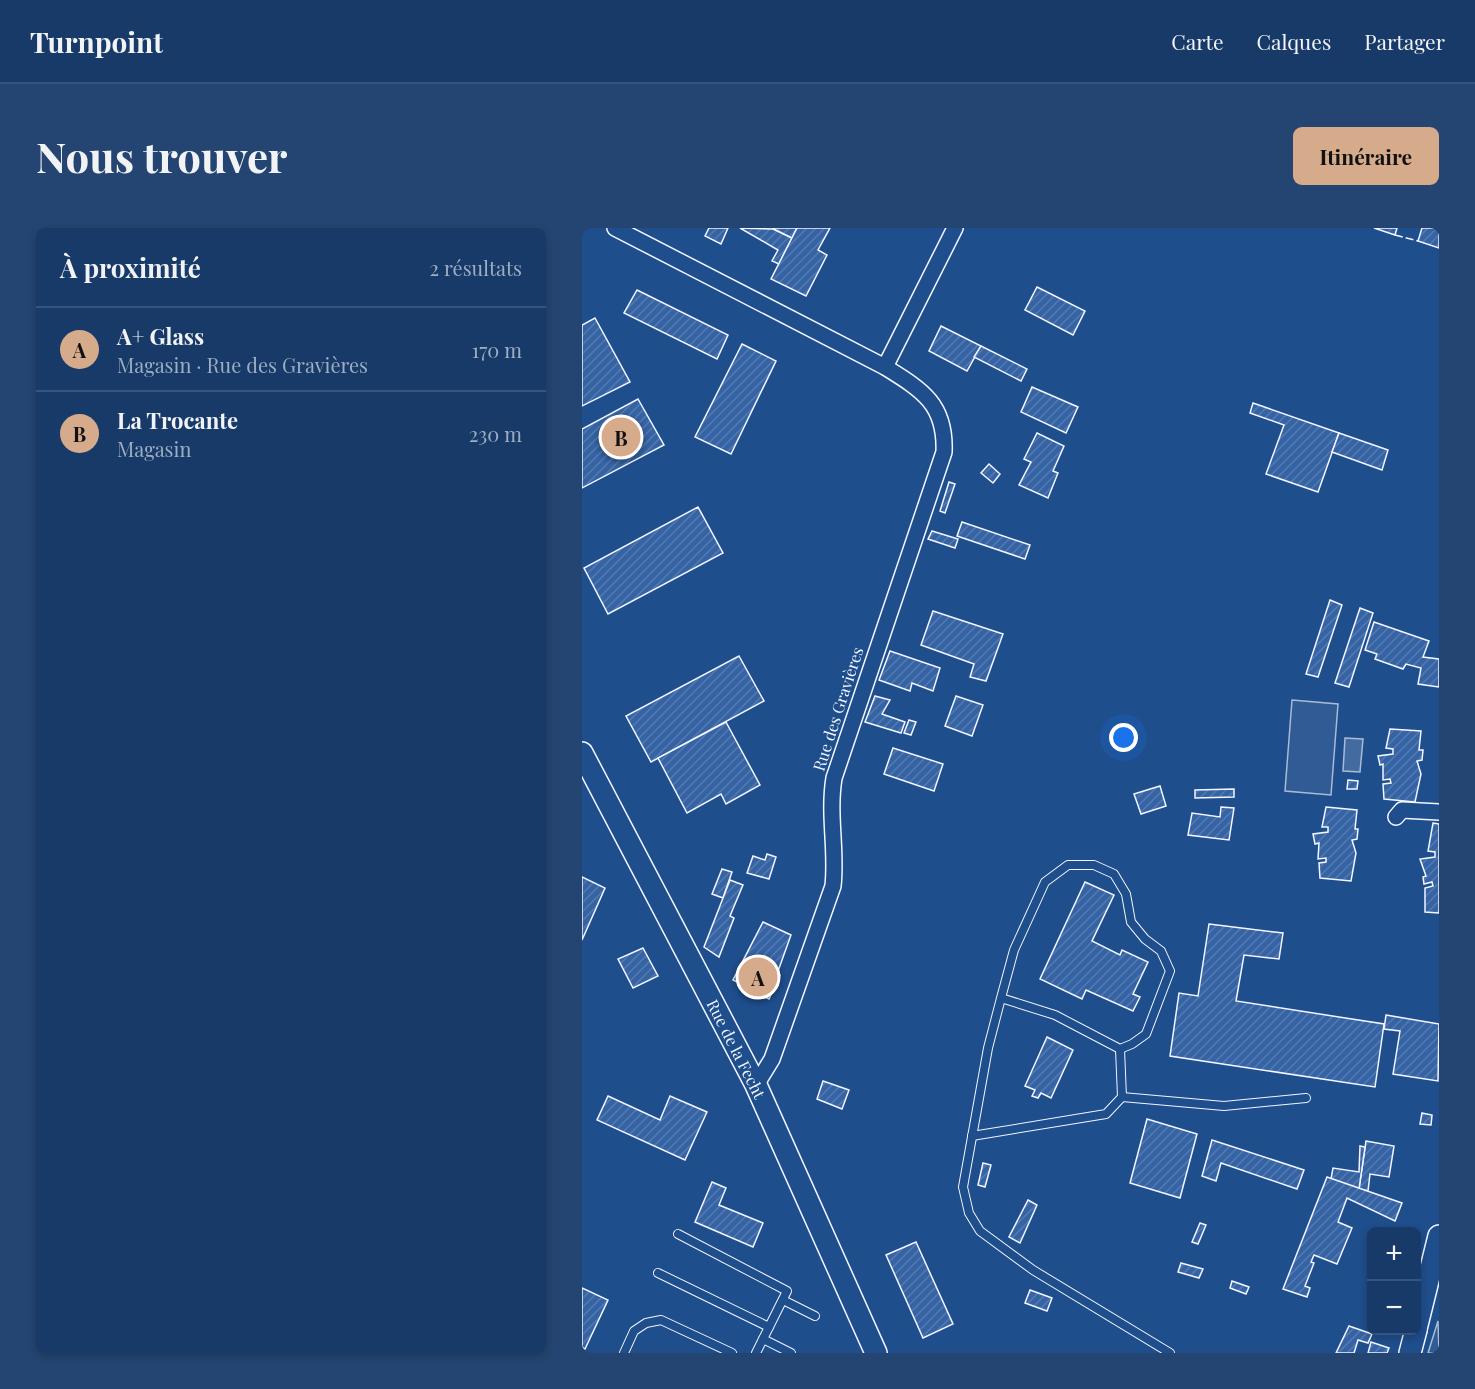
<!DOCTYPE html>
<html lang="fr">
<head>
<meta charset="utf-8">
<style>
  body { margin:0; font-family:"Playfair Display",serif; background:#244571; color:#f1f3f6 }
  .controls { position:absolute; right:18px; bottom:18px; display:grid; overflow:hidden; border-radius:9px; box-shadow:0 3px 9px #0003 }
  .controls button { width:54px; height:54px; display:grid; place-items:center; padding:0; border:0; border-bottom:2px solid #36547d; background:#173a69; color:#f1f3f6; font:30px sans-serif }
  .you { position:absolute; left:542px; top:510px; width:21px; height:21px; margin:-15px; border:4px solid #fff; border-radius:50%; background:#1a73e8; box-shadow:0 0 0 9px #1a73e833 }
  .badge { display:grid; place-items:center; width:39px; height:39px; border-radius:50%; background:#d6ab8b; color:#111; font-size:20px; font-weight:700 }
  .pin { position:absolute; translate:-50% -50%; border:3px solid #fff; box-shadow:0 2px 6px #0006 }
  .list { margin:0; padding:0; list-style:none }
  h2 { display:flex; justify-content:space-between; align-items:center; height:78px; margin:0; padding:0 24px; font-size:26px }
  h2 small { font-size:20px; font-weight:400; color:#9eadc0 }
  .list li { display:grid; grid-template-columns:39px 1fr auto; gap:18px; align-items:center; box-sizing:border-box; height:84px; padding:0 24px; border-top:2px solid #36547d }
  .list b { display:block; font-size:22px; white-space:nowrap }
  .list p { margin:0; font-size:20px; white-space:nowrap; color:#9eadc0 }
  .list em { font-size:20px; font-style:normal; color:#9eadc0 }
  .map { position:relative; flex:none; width:857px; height:1125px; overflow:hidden; border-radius:9px }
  header { display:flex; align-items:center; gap:36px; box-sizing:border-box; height:84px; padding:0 30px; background:#173a69; border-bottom:2px solid #36547d }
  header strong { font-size:28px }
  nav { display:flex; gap:33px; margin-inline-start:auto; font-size:21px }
  .intro { display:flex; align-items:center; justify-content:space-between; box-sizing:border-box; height:144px; padding:0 36px }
  h1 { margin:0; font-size:42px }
  .button { padding:15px 27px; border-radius:9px; background:#d6ab8b; color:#111; font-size:21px; font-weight:700 }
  main { display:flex; gap:36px; padding:0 36px }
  aside { flex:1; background:#173a69; border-radius:9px; box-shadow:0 3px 9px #0003 }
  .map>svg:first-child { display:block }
  .built { fill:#305b95; stroke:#a8bbd7; stroke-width:1.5 }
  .water { fill:#446ba0; stroke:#a8bbd7; stroke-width:1.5 }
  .building { fill:url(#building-hatch); stroke:#f2f6ff; stroke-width:1.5 }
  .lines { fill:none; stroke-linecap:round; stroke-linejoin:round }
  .lane-casing { stroke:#f2f6ff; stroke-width:10 }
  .street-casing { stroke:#f2f6ff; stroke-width:18 }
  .secondary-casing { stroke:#f2f6ff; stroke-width:24 }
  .lane { stroke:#1f4e8c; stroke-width:8 }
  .street { stroke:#1f4e8c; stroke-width:15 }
  .secondary { stroke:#1f4e8c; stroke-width:21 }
  .fence { stroke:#f2f6ff; stroke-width:1.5; stroke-dasharray:8 3; stroke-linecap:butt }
  .labels { text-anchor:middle; stroke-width:4.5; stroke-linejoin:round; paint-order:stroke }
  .street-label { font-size:16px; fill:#f2f6ff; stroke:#1f4e8c }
</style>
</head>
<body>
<header>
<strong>Turnpoint</strong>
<nav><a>Carte</a><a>Calques</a><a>Partager</a></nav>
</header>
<div class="intro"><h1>Nous trouver</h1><a class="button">Itinéraire</a></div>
<main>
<aside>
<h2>À proximité<small>2 résultats</small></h2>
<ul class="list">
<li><span class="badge">A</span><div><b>A+ Glass</b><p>Magasin · Rue des Gravières</p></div><em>170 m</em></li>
<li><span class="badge">B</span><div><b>La Trocante</b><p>Magasin</p></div><em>230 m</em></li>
</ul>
</aside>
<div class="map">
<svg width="857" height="1125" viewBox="0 0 857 1125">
  <defs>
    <pattern id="building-hatch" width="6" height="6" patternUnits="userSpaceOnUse" patternTransform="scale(1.5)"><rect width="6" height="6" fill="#3563a3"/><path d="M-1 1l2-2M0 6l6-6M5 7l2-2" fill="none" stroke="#537ab1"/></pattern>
  </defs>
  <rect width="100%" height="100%" fill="#1f4e8c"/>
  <!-- built -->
  <g class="built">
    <path d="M 710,472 L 756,476 L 749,567 L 703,563 Z"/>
    <path d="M 856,1093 L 857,1125 L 846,1125 Z"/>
  </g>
  <!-- water -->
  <path class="water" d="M 763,510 L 781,511 L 778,544 L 761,543 Z"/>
  <!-- building -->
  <g class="building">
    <path d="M 127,0 L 146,0 L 139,16 L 123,8 Z"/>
    <path d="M 158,0 L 191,1 L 210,10 L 197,36 L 190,33 L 196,22 Z"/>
    <path d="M 190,0 L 215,0 L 210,10 Z"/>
    <path d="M 215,0 L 248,0 L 236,22 L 245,27 L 224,68 L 189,51 Z"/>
    <path d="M 792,0 L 815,0 L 813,7 Z"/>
    <path d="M 840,0 L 857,0 L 857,20 L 836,13 Z"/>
    <path d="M 455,59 L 503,83 L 491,107 L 443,82 Z"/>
    <path d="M 55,62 L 146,107 L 135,131 L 42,85 Z"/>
    <path d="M 13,90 L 48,154 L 0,178 L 0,97 Z"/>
    <path d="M 359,98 L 399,118 L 385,143 L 347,123 Z"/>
    <path d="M 160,116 L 194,133 L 149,226 L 113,209 Z"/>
    <path d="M 399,118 L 445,141 L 439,153 L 392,129 Z"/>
    <path d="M 450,159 L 496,179 L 484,205 L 439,184 Z"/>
    <path d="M 56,171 L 82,217 L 0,260 L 0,201 Z"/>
    <path d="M 671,175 L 757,205 L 736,264 L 684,246 L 702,197 L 668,185 Z"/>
    <path d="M 455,205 L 482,218 L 471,243 L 476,245 L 466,270 L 437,257 L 449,234 L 442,231 Z"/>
    <path d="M 757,205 L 806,222 L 800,242 L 750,224 Z"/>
    <path d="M 407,236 L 418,246 L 411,255 L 399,245 Z"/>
    <path d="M 367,254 L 373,256 L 363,285 L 358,283 Z"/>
    <path d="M 116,279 L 141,325 L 26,386 L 2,340 Z"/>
    <path d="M 380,294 L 448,317 L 443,331 L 375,308 Z"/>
    <path d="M 350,303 L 376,311 L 373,320 L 346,311 Z"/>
    <path d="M 748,372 L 760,377 L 736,449 L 724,446 Z"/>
    <path d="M 778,380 L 791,385 L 767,459 L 753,455 Z"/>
    <path d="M 351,383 L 421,406 L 404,453 L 388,449 L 392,436 L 339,417 Z"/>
    <path d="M 792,394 L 847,413 L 841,429 L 857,431 L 857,459 L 836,456 L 839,440 L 824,436 L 821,441 L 793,431 L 795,426 L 783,422 Z"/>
    <path d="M 308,423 L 358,440 L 351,463 L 330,455 L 328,463 L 297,452 Z"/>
    <path d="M 157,428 L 182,473 L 69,534 L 44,488 Z"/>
    <path d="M 293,468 L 308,472 L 300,486 L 323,494 L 319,505 L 283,494 Z"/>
    <path d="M 374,468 L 401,477 L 390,508 L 363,498 Z"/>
    <path d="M 327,492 L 334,494 L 329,507 L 322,505 Z"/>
    <path d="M 144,494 L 178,557 L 144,576 L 139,566 L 105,585 L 76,530 Z"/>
    <path d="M 808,501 L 839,503 L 837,522 L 841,522 L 840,532 L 835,533 L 839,546 L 833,574 L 802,571 L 801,556 L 809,555 L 808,551 L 801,552 L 801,536 L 798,537 L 796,528 L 811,526 L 811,521 L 804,520 Z"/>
    <path d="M 311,520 L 361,536 L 352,563 L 302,546 Z"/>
    <path d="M 766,552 L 776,553 L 775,561 L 765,561 Z"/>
    <path d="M 578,558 L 584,578 L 559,586 L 552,566 Z"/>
    <path d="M 652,561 L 652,569 L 613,570 L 613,562 Z"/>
    <path d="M 639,579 L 652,580 L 647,612 L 606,607 L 610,585 L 638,589 Z"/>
    <path d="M 744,579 L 775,582 L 773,601 L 776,601 L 775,611 L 770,612 L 774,625 L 769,653 L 738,650 L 737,635 L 744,634 L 744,630 L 736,631 L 737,615 L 733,616 L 731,606 L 746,604 L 746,599 L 740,599 Z"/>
    <path d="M 851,595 L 857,596 L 857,685 L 843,684 L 843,660 L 851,658 L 850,654 L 842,656 L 841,649 L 844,648 L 838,631 L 853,629 L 853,624 L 846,623 Z"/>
    <path d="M 185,626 L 194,629 L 187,651 L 165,645 L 171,628 L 183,632 Z"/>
    <path d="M 140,641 L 150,644 L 141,670 L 130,666 Z"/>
    <path d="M 0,649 L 23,660 L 0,712 Z"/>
    <path d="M 148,652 L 161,657 L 148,688 L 152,690 L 137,729 L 122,719 Z"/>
    <path d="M 503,654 L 532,667 L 510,713 L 538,727 L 540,722 L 566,734 L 551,766 L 558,769 L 551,783 L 504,762 L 500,771 L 458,751 Z"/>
    <path d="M 181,694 L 209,707 L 195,746 L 198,747 L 187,771 L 151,752 Z"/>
    <path d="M 627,696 L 701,705 L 697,731 L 662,727 L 654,773 L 802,796 L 793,859 L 588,828 L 597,765 L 616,768 Z"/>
    <path d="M 61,720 L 76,748 L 51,760 L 36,731 Z"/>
    <path d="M 804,787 L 857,796 L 856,853 L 811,846 L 818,803 L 802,801 Z"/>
    <path d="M 465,809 L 491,822 L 469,870 L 459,865 L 456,870 L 450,868 L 453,862 L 443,858 Z"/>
    <path d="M 241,853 L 267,862 L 260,881 L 235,871 Z"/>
    <path d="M 26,868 L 78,892 L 88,868 L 125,884 L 103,932 L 15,892 Z"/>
    <path d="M 840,885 L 850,887 L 849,897 L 838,896 Z"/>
    <path d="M 565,891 L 615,906 L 598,970 L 548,955 Z"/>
    <path d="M 630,912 L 722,942 L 715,961 L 639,935 L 634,953 L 620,948 Z"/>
    <path d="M 784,913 L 812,918 L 807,949 L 788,946 L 786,963 L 777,961 Z"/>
    <path d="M 778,918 L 783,919 L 777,961 L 749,951 L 751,940 L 777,944 Z"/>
    <path d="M 401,935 L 409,937 L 403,959 L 396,957 Z"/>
    <path d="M 745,949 L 820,975 L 813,993 L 765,970 L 756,994 L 770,1000 L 755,1036 L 732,1027 L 729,1034 L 732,1035 L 723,1058 L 728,1060 L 725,1069 L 701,1061 Z"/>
    <path d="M 130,954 L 144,960 L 137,977 L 181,995 L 171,1019 L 113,994 Z"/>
    <path d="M 446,972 L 455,977 L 438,1015 L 427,1009 Z"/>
    <path d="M 618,995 L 624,997 L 616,1016 L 610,1014 Z"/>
    <path d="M 334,1014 L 371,1096 L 341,1110 L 304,1027 Z"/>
    <path d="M 599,1035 L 621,1041 L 617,1050 L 596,1044 Z"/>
    <path d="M 650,1053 L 667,1059 L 664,1066 L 648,1060 Z"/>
    <path d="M 0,1060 L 26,1072 L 3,1121 L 0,1119 Z"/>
    <path d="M 448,1062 L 470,1070 L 465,1083 L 443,1075 Z"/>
    <path d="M 767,1098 L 790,1106 L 786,1115 L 776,1112 L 772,1125 L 754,1125 Z"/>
    <path d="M 789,1114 L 807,1120 L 805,1125 L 786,1125 Z"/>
  </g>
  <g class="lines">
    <defs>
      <g id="lane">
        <path d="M 419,770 L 473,787 L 538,821 L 550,816 L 564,806 L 588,743 L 579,723 L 563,711 L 549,694 L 544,666 L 532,646 L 512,637 L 486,637 L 463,654 L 432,722 L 419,770 L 406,820 L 381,959 L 387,985 L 398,1003 L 451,1042 L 588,1125"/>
        <path d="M 540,869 L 642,878 L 724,870"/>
        <path d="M 390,908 L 524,886 L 540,869 L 538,821"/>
        <path d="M 96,1006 L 205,1063 L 174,1125"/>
        <path d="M 76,1045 L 187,1099"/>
        <path d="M 201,1072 L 233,1088"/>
        <path d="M 181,1111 L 209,1125"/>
        <path d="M 42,1125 L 52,1103 L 64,1095 L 79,1092 L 150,1125"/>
      </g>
      <g id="street">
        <path d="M 33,0 L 303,139 C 340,162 364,176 362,224 L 252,550 C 246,587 255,622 251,658 L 190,831 L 174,857"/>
        <path d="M 303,139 L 373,0"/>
        <path d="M 814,589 L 820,582 L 857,584"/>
      </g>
      <g id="secondary">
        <path d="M 0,525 L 174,857 L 294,1125"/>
        <path d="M 834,1101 L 857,1008"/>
        <path d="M 828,1125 L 834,1102"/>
      </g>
    </defs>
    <!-- lane casing -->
    <use href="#lane" class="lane-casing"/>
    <!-- street casing -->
    <use href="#street" class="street-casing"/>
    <!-- secondary casing -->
    <use href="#secondary" class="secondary-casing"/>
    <!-- lane -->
    <use href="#lane" class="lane"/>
    <!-- street -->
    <use href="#street" class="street"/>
    <!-- secondary -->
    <use href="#secondary" class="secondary"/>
    <!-- fence -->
    <path class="fence" d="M 813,7 L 836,13"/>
  </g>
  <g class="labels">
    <!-- street labels -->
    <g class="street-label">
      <text transform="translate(256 481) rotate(-72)" y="6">Rue des Gravières</text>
      <text transform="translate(154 821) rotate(63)" y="6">Rue de la Fecht</text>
    </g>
  </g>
</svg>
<div class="controls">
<button>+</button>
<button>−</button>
</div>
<div class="you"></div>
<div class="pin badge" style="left:176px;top:749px">A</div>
<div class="pin badge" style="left:39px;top:209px">B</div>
</div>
</main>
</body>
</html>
